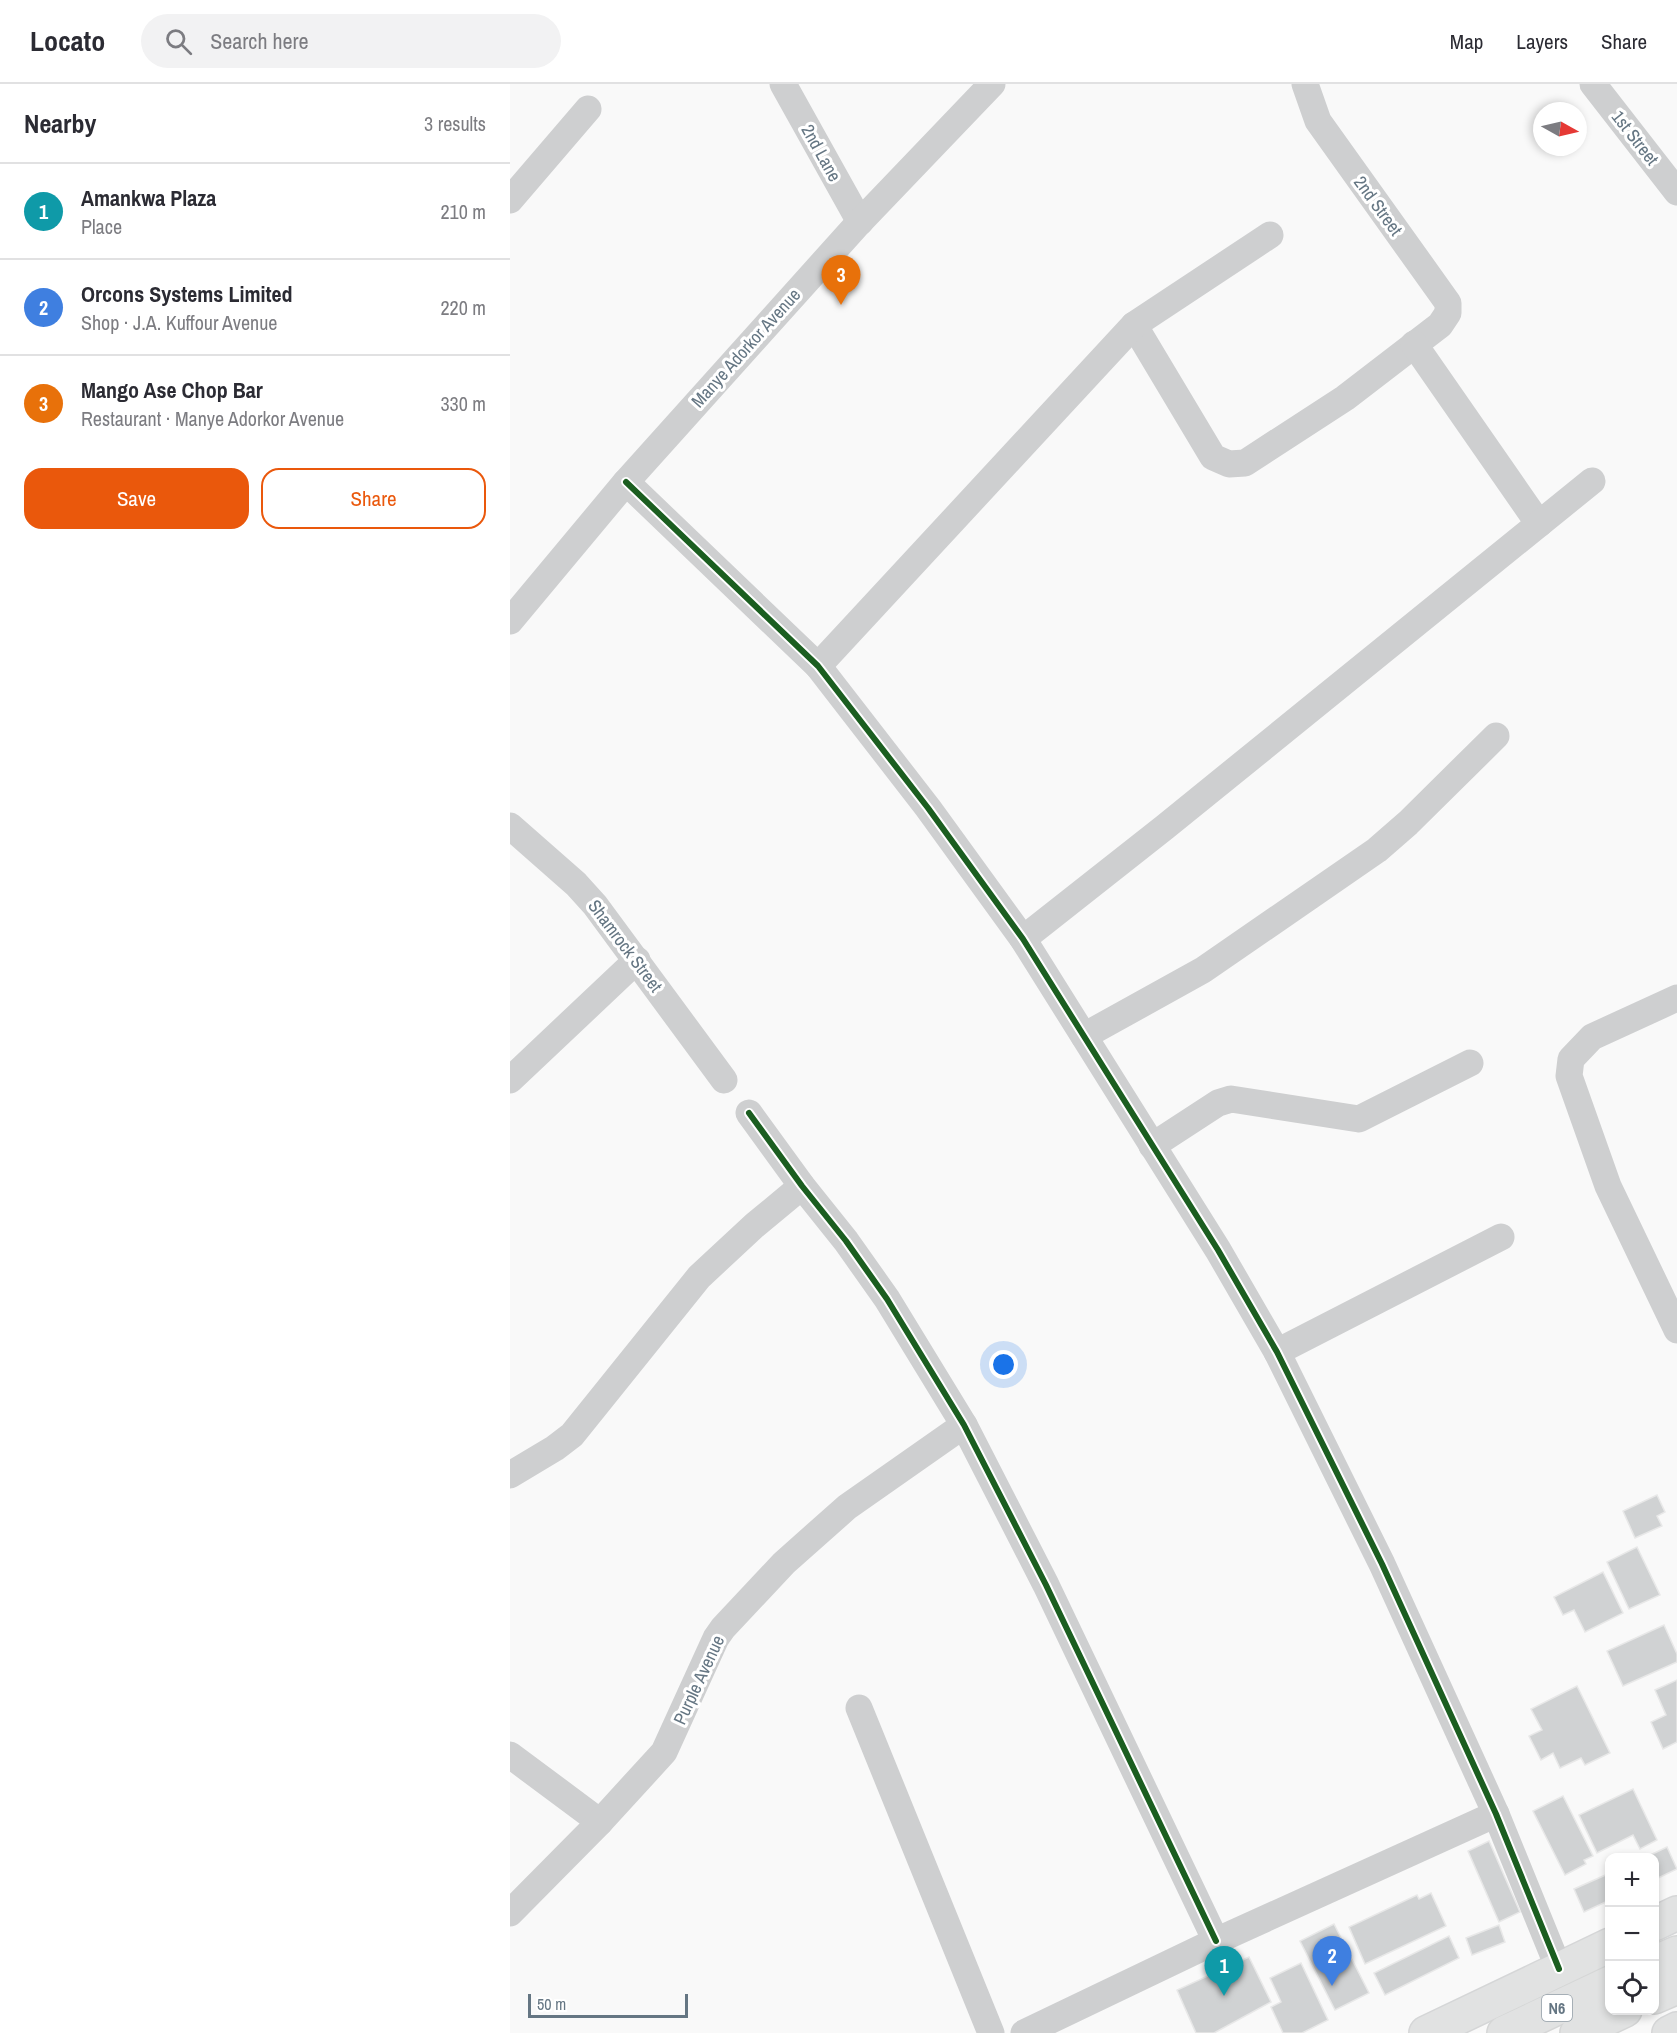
<!DOCTYPE html>
<html lang="en">
<head>
<meta charset="utf-8">
<style>
  body { margin:0; font-family:"Archivo Narrow",sans-serif; background:#f2f2f3; color:#2b2b33 }
  .controls { position:absolute; right:18px; bottom:18px; display:grid; overflow:hidden; border-radius:12px; box-shadow:0 3px 9px #0003 }
  .controls button { width:54px; height:54px; display:grid; place-items:center; padding:0; border:0; border-bottom:2px solid #e1e1e2; background:#fff; color:#2b2b33; font:30px sans-serif }
  .compass { position:absolute; left:1023px; top:18px; width:54px; height:54px; border-radius:50%; background:#fff; box-shadow:0 3px 9px #0003; rotate:98deg }
  .scale { position:absolute; left:18px; bottom:15px; width:160px; box-sizing:border-box; padding-left:6px; border:3px solid #657683; border-top:0; font-size:16px; line-height:21px; white-space:nowrap; color:#657683; -webkit-text-stroke:4px #fff; paint-order:stroke }
  .you { position:absolute; left:494px; top:1281px; width:21px; height:21px; margin:-15px; border:4px solid #fff; border-radius:50%; background:#1a73e8; box-shadow:0 0 0 9px #1a73e833 }
  .badge { display:grid; place-items:center; width:39px; height:39px; border-radius:50%; background:#ea580c; color:#fff; font-size:20px; font-weight:700 }
  .pin { position:absolute; translate:-50% -50px; filter:drop-shadow(0 2px 3px #0008) }
  .pin::after { content:''; position:absolute; top:32px; width:21px; height:18px; background:inherit; clip-path:polygon(0 0,100% 0,50% 100%) }
  .list { margin:0; padding:0; list-style:none }
  h2 { display:flex; justify-content:space-between; align-items:center; height:78px; margin:0; padding:0 24px; font-size:26px }
  h2 small { font-size:20px; font-weight:400; color:#7c7c81 }
  .list li { display:grid; grid-template-columns:39px 1fr auto; gap:18px; align-items:center; box-sizing:border-box; height:96px; padding:0 24px; border-top:2px solid #e1e1e2 }
  .list b { display:block; font-size:22px; white-space:nowrap }
  .list p { margin:0; font-size:20px; white-space:nowrap; color:#7c7c81 }
  .list em { font-size:20px; font-style:normal; color:#7c7c81 }
  .actions { display:flex; gap:12px; padding:18px 24px }
  .actions a { flex:1; padding:14px 0; border:2px solid #ea580c; border-radius:18px; text-align:center; font-size:21px; color:#ea580c }
  .actions .main { background:#ea580c; color:#fff }
  .icon { flex:none; width:33px; height:33px; fill:none; stroke:currentColor; stroke-width:2; stroke-linecap:round; stroke-linejoin:round }
  .map { position:relative; flex:none; width:1167px; height:1949px; overflow:hidden }
  header { display:flex; align-items:center; gap:36px; box-sizing:border-box; height:84px; padding:0 30px; background:#fff; border-bottom:2px solid #e1e1e2 }
  header strong { font-size:28px }
  nav { display:flex; gap:33px; margin-inline-start:auto; font-size:21px }
  .search { width:420px; height:54px; background:#f2f2f3; display:flex; align-items:center; gap:15px; box-sizing:border-box; padding:0 21px; border-radius:33px; color:#7c7c81; font-size:22px }
  main { display:flex }
  aside { flex:1; background:#fff }
  .map>svg:first-child { display:block }
  .building { fill:#d0d2d3; stroke:#e8e8e8; stroke-width:1.5 }
  .lines { fill:none; stroke-linecap:round; stroke-linejoin:round }
  .major-casing { stroke:#d5d6d7; stroke-width:36 }
  .highway-casing { stroke:#d5d6d6; stroke-width:36 }
  .minor { stroke:#cecfd0; stroke-width:27 }
  .major { stroke:#e1e2e2; stroke-width:33 }
  .highway { stroke:#e1e2e2; stroke-width:33 }
  .cycleway-casing { stroke:#fff; stroke-width:10 }
  .cycleway { stroke:#1b5e20; stroke-width:6 }
  .labels { text-anchor:middle; stroke-width:6; stroke-linejoin:round; paint-order:stroke }
  .shield { fill:#fff; stroke:#939fa8; stroke-width:1.5 }
  .shield-label { font-size:16px; font-weight:bold; fill:#657683 }
  .street-label { font-size:18px; fill:#657683; stroke:#fff }
</style>
</head>
<body>
<header>
<strong>Locato</strong>
<div class="search"><svg class="icon" aria-label="search" viewBox="0 0 24 24"><circle cx="10" cy="10" r="6"/><path d="M15 15l6 6"/></svg>Search here</div>
<nav><a>Map</a><a>Layers</a><a>Share</a></nav>
</header>
<main>
<aside>
<h2>Nearby<small>3 results</small></h2>
<ul class="list">
<li><span class="badge" style="background:#0f9aa8">1</span><div><b>Amankwa Plaza</b><p>Place</p></div><em>210 m</em></li>
<li><span class="badge" style="background:#3f7fe0">2</span><div><b>Orcons Systems Limited</b><p>Shop · J.A. Kuffour Avenue</p></div><em>220 m</em></li>
<li><span class="badge" style="background:#e8710a">3</span><div><b>Mango Ase Chop Bar</b><p>Restaurant · Manye Adorkor Avenue</p></div><em>330 m</em></li>
</ul>
<div class="actions"><a class="main">Save</a><a>Share</a></div>
</aside>
<div class="map">
<svg width="1167" height="1949" viewBox="0 0 1167 1949">
  <rect width="100%" height="100%" fill="#f9f9f9"/>
  <!-- building -->
  <g class="building">
    <path d="M 1147,1411 L 1155,1428 L 1147,1432 L 1152,1442 L 1125,1454 L 1113,1427 Z"/>
    <path d="M 1127,1463 L 1150,1511 L 1119,1525 L 1097,1478 Z"/>
    <path d="M 1093,1488 L 1113,1529 L 1075,1548 L 1064,1526 L 1053,1531 L 1044,1513 Z"/>
    <path d="M 1154,1541 L 1167,1570 L 1167,1578 L 1113,1602 L 1097,1567 Z"/>
    <path d="M 1167,1596 L 1167,1658 L 1153,1665 L 1141,1638 L 1156,1631 L 1145,1606 Z"/>
    <path d="M 1067,1602 L 1100,1669 L 1075,1681 L 1071,1674 L 1050,1684 L 1043,1669 L 1031,1676 L 1019,1652 L 1032,1646 L 1021,1625 Z"/>
    <path d="M 1123,1705 L 1147,1756 L 1130,1765 L 1123,1751 L 1087,1769 L 1069,1731 Z"/>
    <path d="M 1053,1712 L 1083,1772 L 1074,1776 L 1076,1780 L 1055,1791 L 1023,1727 Z"/>
    <path d="M 979,1757 L 1010,1828 L 989,1838 L 958,1767 Z"/>
    <path d="M 1157,1763 L 1167,1785 L 1144,1796 L 1144,1774 L 1134,1774 Z"/>
    <path d="M 1100,1789 L 1100,1816 L 1074,1828 L 1064,1805 Z"/>
    <path d="M 921,1809 L 936,1842 L 855,1880 L 839,1843 L 907,1811 L 909,1815 Z"/>
    <path d="M 824,1840 L 859,1909 L 825,1926 L 790,1857 Z"/>
    <path d="M 989,1841 L 995,1858 L 962,1871 L 956,1854 Z"/>
    <path d="M 939,1852 L 949,1874 L 875,1911 L 864,1889 Z"/>
    <path d="M 739,1873 L 761,1918 L 704,1949 L 686,1949 L 667,1906 Z"/>
    <path d="M 791,1879 L 818,1936 L 792,1949 L 773,1949 L 761,1923 L 771,1918 L 760,1894 Z"/>
  </g>
  <g class="lines">
    <defs>
      <g id="major">
        <path d="M 1144,1840 L 1167,1829"/>
        <path d="M 916,1949 L 1100,1861"/>
        <path d="M 1159,1949 L 1167,1945"/>
      </g>
      <g id="highway">
        <path d="M 1144,1879 L 1167,1869"/>
        <path d="M 1144,1913 L 1167,1903"/>
        <path d="M 994,1949 L 1100,1899"/>
        <path d="M 1067,1949 L 1115,1926"/>
      </g>
    </defs>
    <!-- major casing -->
    <use href="#major" class="major-casing"/>
    <!-- highway casing -->
    <use href="#highway" class="highway-casing"/>
    <!-- minor -->
    <g class="minor">
      <path d="M 273,0 L 350,138"/>
      <path d="M 1083,0 L 1167,108"/>
      <path d="M 0,116 L 78,25"/>
      <path d="M 624,241 L 703,373 L 719,380 L 735,379 L 835,314 L 930,241 L 938,229 L 938,219 L 808,37 L 795,0"/>
      <path d="M 904,260 L 1029,440"/>
      <path d="M 116,398 L 308,582 L 418,724 L 513,855 L 708,1166 L 767,1268 L 872,1480 L 986,1730 L 1049,1885"/>
      <path d="M 0,537 L 116,398 L 346,142 L 482,0"/>
      <path d="M 308,582 L 624,241 L 760,151"/>
      <path d="M 0,742 L 66,800 L 85,821 L 214,996"/>
      <path d="M 513,855 L 655,743 L 1082,397"/>
      <path d="M 1167,914 L 1082,953 L 1061,975 L 1059,992 L 1098,1102 L 1167,1246"/>
      <path d="M 574,952 L 693,886 L 867,766 L 898,739 L 986,652"/>
      <path d="M 0,996 L 127,876"/>
      <path d="M 239,1029 L 292,1102 L 336,1157 L 377,1215 L 454,1341 L 536,1501 L 706,1857"/>
      <path d="M 642,1062 L 708,1019 L 721,1015 L 849,1035 L 960,979"/>
      <path d="M 767,1268 L 991,1153"/>
      <path d="M 0,1391 L 45,1364 L 62,1351 L 189,1193 L 245,1141 L 292,1102"/>
      <path d="M 349,1624 L 481,1949"/>
      <path d="M 0,1671 L 90,1738"/>
      <path d="M 0,1829 L 90,1738 L 154,1668 L 206,1554 L 213,1544 L 274,1479 L 337,1423 L 454,1341"/>
      <path d="M 514,1949 L 706,1857 L 986,1730"/>
    </g>
    <!-- major -->
    <use href="#major" class="major"/>
    <!-- highway -->
    <use href="#highway" class="highway"/>
    <defs>
      <g id="cycleway">
        <path d="M 116,398 L 308,582 L 418,724 L 513,855 L 708,1166 L 767,1268 L 872,1480 L 986,1730 L 1049,1885"/>
        <path d="M 239,1029 L 292,1102 L 336,1157 L 377,1215 L 454,1341 L 536,1501 L 706,1857"/>
      </g>
    </defs>
    <!-- cycleway casing -->
    <use href="#cycleway" class="cycleway-casing"/>
    <!-- cycleway -->
    <use href="#cycleway" class="cycleway"/>
  </g>
  <g class="labels">
    <!-- shield labels -->
    <rect class="shield" x="1032" y="1911" width="30" height="26" rx="4.5"/>
    <g class="shield-label">
      <text x="1047" y="1930">N6</text>
    </g>
    <!-- street labels -->
    <g class="street-label">
      <text transform="translate(1125 54) rotate(52)" y="6">1st Street</text>
      <text transform="translate(311 69) rotate(61)" y="6">2nd Lane</text>
      <text transform="translate(868 122) rotate(54)" y="6">2nd Street</text>
      <text transform="translate(236 264) rotate(-48)" y="6">Manye Adorkor Avenue</text>
      <text transform="translate(115 862) rotate(53)" y="6">Shamrock Street</text>
      <text transform="translate(189 1596) rotate(-65)" y="6">Purple Avenue</text>
    </g>
  </g>
</svg>
<div class="controls">
<button>+</button>
<button>−</button>
<button><svg class="icon" aria-label="locate" viewBox="0 0 24 24"><circle cx="12" cy="12" r="6"/><path d="M12 2v4M12 18v4M2 12h4M18 12h4"/></svg></button>
</div>
<svg class="compass" viewBox="-18 -18 36 36"><path d="M0-13l5 13h-10z" fill="#e53935"/><path d="M0 13l5-13h-10z" fill="#7c7c81"/></svg>
<div class="scale">50 m</div>
<div class="you"></div>
<div class="pin badge" style="left:714px;top:1912px;background:#0f9aa8">1</div>
<div class="pin badge" style="left:822px;top:1902px;background:#3f7fe0">2</div>
<div class="pin badge" style="left:331px;top:221px;background:#e8710a">3</div>
</div>
</main>
</body>
</html>
